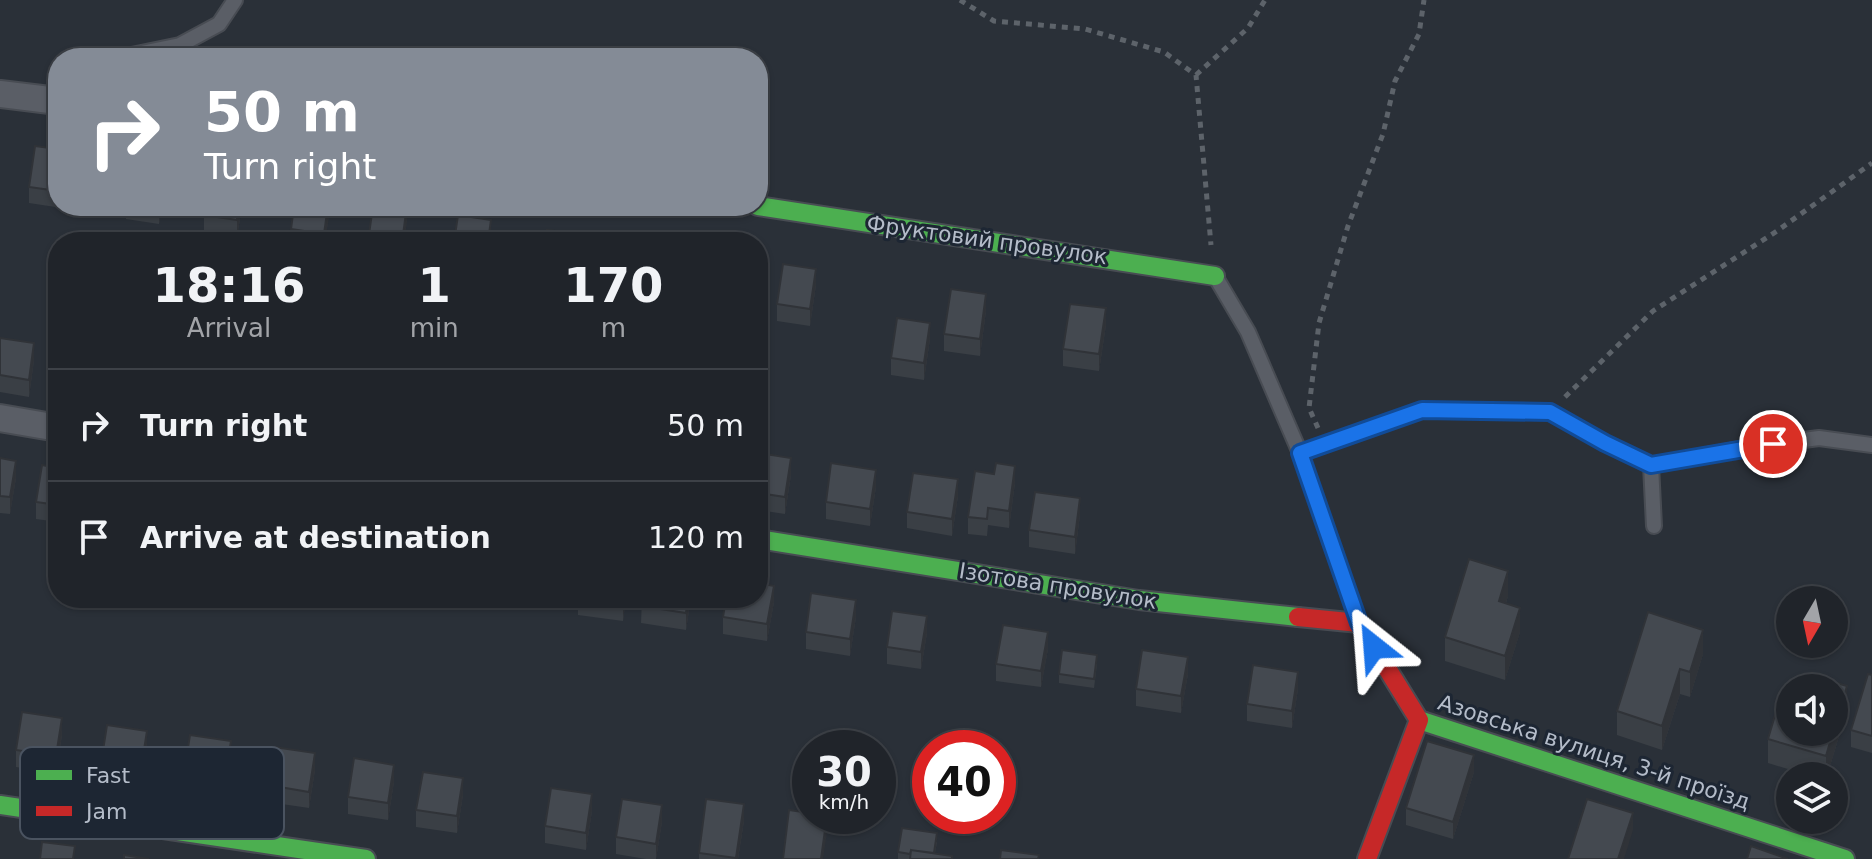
<!DOCTYPE html>
<meta charset="utf-8">
<style>
:root{--surface:#20242a;--page:#282c32;--text:#f1f3f6;--muted:#a2a4a8;--line:#3d4147}
body{margin:0;font-family:"DejaVu Sans",sans-serif;background:var(--page);color:var(--text);height:100vh;display:flex;flex-direction:column;font-size:30px;white-space:nowrap}
*{box-sizing:border-box;margin:0}
p{font-size:26px;color:var(--muted)}
.icon{flex:none;width:44px;height:44px;fill:none;stroke:currentColor;stroke-width:2;stroke-linecap:round;stroke-linejoin:round}
.map{position:relative;flex:1;overflow:hidden}
.drawer{position:absolute;left:48px;top:232px;width:720px;height:376px;display:flex;flex-direction:column;background:var(--surface);border-radius:32px;box-shadow:0 2px 6px #0004,0 0 0 2px var(--line)}
.drawer>*{flex:none}
.banner{position:absolute;left:48px;top:48px;width:720px;height:168px;border-radius:32px;box-shadow:0 2px 6px #0004,0 0 0 2px var(--line);background:#848b96;color:#fff;overflow:hidden}
.needle{width:52px;rotate:189deg}
.tools{position:absolute;left:1776px;top:586px;display:grid;gap:16px}
.tools a{display:grid;place-items:center;width:72px;height:72px;border-radius:50%;background:var(--surface);box-shadow:0 2px 6px #0004,0 0 0 2px var(--line);font-size:40px}
.speed{position:absolute;left:792px;top:730px;display:flex;gap:16px;font-size:40px;font-weight:700;text-align:center}
.speed>*{display:grid;place-content:center;width:104px;height:104px;border-radius:50%;background:var(--surface);box-shadow:0 2px 6px #0004,0 0 0 2px var(--line);line-height:1}
.speed small{font-size:20px;font-weight:400}
.speed .limit{border:12px solid #d22;background:#fff;color:#111}
.pin{position:absolute;display:grid;place-items:center;width:68px;height:68px;color:#fff;margin:-34px;border:4px solid #fff;border-radius:50%;box-shadow:0 2px 8px #0007}
.me{position:absolute;width:88px;margin:-44px;rotate:332deg;stroke-linejoin:round;filter:drop-shadow(0 0 6px #0008)}
.turn{display:flex;align-items:center;gap:28px;height:168px;padding:0 24px;font-size:36px}
.turn .icon{width:104px;height:104px;stroke-width:2.5}
.turn b{display:block;font-size:56px;line-height:68px}
.eta{display:flex;justify-content:space-evenly;align-items:center;height:136px;text-align:center}
.eta b{font-size:48px;font-weight:700;line-height:56px}
ul{padding:0;list-style:none}
li{display:flex;align-items:center;gap:24px;height:112px;padding:0 24px;border-top:2px solid var(--line)}
li div{flex:1}
li b{display:block;font-size:30px}
li em{font-style:normal}
.map>svg:first-child{display:block}
</style>
<div class="map">
<svg width="1872" height="859" viewBox="0 0 1872 859">
<rect width="100%" height="100%" fill="#2a3038"/>
<g fill="none" stroke-linecap="round" stroke-linejoin="round">
<defs>
<path id="lane" d="M117,58L180,45L219,24L235,0
M1215,276L1248,332L1300,453L1357,618
M1300,453L1422,410L1550,412L1605,443L1651,465L1751,447L1819,438L1872,445
M1651,465L1654,526"/>
<path id="street" d="M0,94L58,101
M0,418L58,428"/>
<path id="fast" d="M758,206L1215,276
M758,539L1139,600L1298,617
M1419,720L1845,859
M0,805L366,859"/>
<path id="jam" d="M1298,617L1359,623L1419,720L1367,859"/>
</defs>
<use href="#lane" stroke="#484c53" stroke-width="18"/>
<use href="#street" stroke="#484c53" stroke-width="30"/>
<use href="#fast" stroke="#484c53" stroke-width="22"/>
<use href="#jam" stroke="#484c53" stroke-width="22"/>
<path stroke="#5d636a" stroke-width="5" stroke-dasharray="6 6" stroke-linecap="butt" d="M960,0L994,21L1085,29L1164,52L1196,75L1211,245
M1196,75L1248,28L1265,0
M1565,397L1653,311L1777,231L1872,163
M1318,428L1309,408L1319,323L1348,226L1383,134L1395,81L1419,34L1424,0"/>
<use href="#lane" stroke="#5a5e66" stroke-width="14"/>
<use href="#street" stroke="#5a5e66" stroke-width="26"/>
<use href="#fast" stroke="#4caf50" stroke-width="18"/>
<use href="#jam" stroke="#c62828" stroke-width="18"/>
</g>
<path fill="#3a3f45" d="M58,149V206H63L62,208L29,203V187Z
M126,206H162L159,224L126,219Z
M242,206L237,237L204,232V215Z
M330,206L325,242H291V229Z
M816,285L810,326L777,321V304Z
M986,311L980,356L944,351V334Z
M1106,325L1099,371L1063,366V349Z
M0,338L34,360L29,397L0,392Z
M930,339L924,380L891,375V358Z
M758,453L791,475L785,514L758,510Z
M0,458L16,478L10,514L0,513Z
M58,468V522L36,519V502Z
M1015,483L1009,528L988,525L987,536L968,534V517Z
M876,487L870,526L826,519V502Z
M958,496L952,536L907,528V512Z
M1080,515L1075,554L1029,547V530Z
M1508,596L1506,603L1520,632L1505,680L1445,661V637Z
M515,598H562L560,607L515,600Z
M578,598H626L623,621L578,615Z
M642,598H691L686,630L641,623Z
M774,602L767,641L723,634V617Z
M856,617L850,656L806,649V632Z
M927,633L921,669L887,664V647Z
M1048,649L1041,687L996,681V664Z
M1703,654L1690,697L1680,694L1662,750L1617,735V711Z
M1097,664L1094,688L1059,683V674Z
M1188,674L1181,713L1136,706V689Z
M1872,675V753L1851,747V730Z
M1298,689L1292,728L1247,721V704Z
M1847,710L1827,776H1811L1768,763V739Z
M62,735L56,773L16,767V750Z
M147,748L141,786L101,780V763Z
M231,758L225,797L184,790V773Z
M315,770L309,808L268,802V785Z
M1474,772L1453,839L1406,825V808Z
M394,782L388,820L348,814V797Z
M463,795L457,833L416,827V810Z
M592,811L586,850L545,843V826Z
M744,821L738,859H699V853Z
M662,822L656,859H646L616,854V837Z
M937,842L935,853L952,859H898V852Z"/>
<path fill="#303338" d="M159,206H162L159,224Z
M239,206H242L237,237V220Z
M328,206H330V211L325,242H324Z
M407,206V222L404,242H402Z
M491,220V237L490,242H488Z
M816,269V285L810,326V309Z
M986,294V311L980,356V339Z
M1106,308V325L1099,371V354Z
M930,323V339L924,380V363Z
M34,343V360L29,397V380Z
M791,458V475L785,514V497Z
M16,461V478L10,514V497Z
M1015,466V483L1009,528V511Z
M876,470V487L870,526V509Z
M958,479V496L952,536V519Z
M1080,498V515L1075,554V537Z
M1508,571V596L1499,625V601Z
M774,586V602L767,641V624Z
M624,598H626L623,621V604Z
M688,598H691L686,630V613Z
M856,600V617L850,656V639Z
M1520,608V632L1505,680V656Z
M927,616V633L921,669V652Z
M1703,630V654L1690,697V672Z
M1048,632V649L1041,687V671Z
M1188,657V674L1181,713V696Z
M1680,669V694L1662,750V726Z
M1298,672V689L1292,728V711Z
M1847,686V710L1827,776H1826V756Z
M62,718V735L56,773V756Z
M147,731V748L141,786V769Z
M231,741V758L225,797V780Z
M315,753V770L309,808V792Z
M1474,755V772L1453,839V822Z
M394,765V782L388,820V803Z
M463,778V795L457,833V816Z
M592,794V811L586,850V833Z
M744,804V821L738,859H736Z
M662,805V822L656,859V844Z
M1633,813V830L1624,859H1618Z
M827,816V832L823,859H821Z"/>
<path fill="#444950" stroke="#303338" stroke-width="2" d="M35,146L58,149V191L29,187Z
M205,206H239L237,220L204,215Z
M294,206H328L324,234L291,229Z
M373,206H407L402,242L368,241Z
M458,215L491,220L488,242H454Z
M547,230L580,234L579,242H545Z
M622,238L648,242H621Z
M783,264L816,269L810,309L777,304Z
M951,289L986,294L980,339L944,334Z
M1070,304L1106,308L1099,354L1063,349Z
M897,318L930,323L924,363L891,358Z
M0,338L34,343L29,380L0,375Z
M758,453L791,458L785,497L758,493Z
M0,458L16,461L10,497L0,496Z
M831,463L876,470L870,509L826,502Z
M996,463L1015,466L1009,511L988,508L987,519L968,517L975,471L994,474Z
M42,465L58,468V505L36,502Z
M913,473L958,479L952,519L907,512Z
M1035,492L1080,498L1075,537L1029,530Z
M1469,559L1508,571L1499,601L1520,608L1505,656L1445,637Z
M758,583L774,586L767,624L723,617L726,598H758Z
M811,593L856,600L850,639L806,632Z
M581,598H624L623,604Z
M642,598H688L686,613L641,606Z
M892,611L927,616L921,652L887,647Z
M1648,612L1703,630L1690,672L1680,669L1662,726L1617,711Z
M1003,625L1048,632L1041,671L996,664Z
M1062,650L1097,655L1094,679L1059,674Z
M1142,650L1188,657L1181,696L1136,689Z
M1253,665L1298,672L1292,711L1247,704Z
M1868,674L1872,675V736L1851,730Z
M1816,677L1847,686L1834,729V688H1813Z
M1783,688L1790,690V732H1833L1826,756L1768,739Z
M22,712L62,718L56,756L16,750Z
M107,725L147,731L141,769L101,763Z
M190,735L231,741L225,780L184,773Z
M1427,741L1474,755L1453,822L1406,808Z
M274,747L315,753L309,792L268,785Z
M354,758L394,765L388,803L348,797Z
M423,772L463,778L457,816L416,810Z
M551,788L592,794L586,833L545,826Z
M622,799L662,805L656,844L616,837Z
M706,799L744,804L736,858L699,853Z
M1587,799L1633,813L1618,859H1568Z
M789,810L810,813V816H827L821,859H783Z
M902,828L937,833L934,853L911,850L910,854L898,852Z
M42,842L75,846L73,859H40Z
M1751,846L1788,859H1747Z
M911,850L952,856V859H910Z
M1001,850L1039,855L1038,859H1000Z
M124,855L149,859H124Z"/>
<g fill="none" stroke-linecap="round" stroke-linejoin="round">
<defs>
<path id="route" d="M1374,647L1359,623L1300,453L1422,410L1550,412L1605,443L1651,465L1773,444"/>
</defs>
<use href="#route" stroke="#114b97" stroke-width="20"/>
<use href="#route" stroke="#1a73e8" stroke-width="14"/>
</g>
<g text-anchor="middle" dominant-baseline="central" stroke-width="6" stroke-linejoin="round" paint-order="stroke">
<g font-size="22" fill="#b4bcc9" stroke="#1d2633">
<text transform="translate(987 240) rotate(8)">Фруктовий провулок</text>
<text transform="translate(1058 586) rotate(9)">Ізотова провулок</text>
<text transform="translate(1594 752) rotate(18)">Азовська вулиця, 3-й проїзд</text>
</g>
</g>
<rect x="20" y="747" width="264" height="92" rx="12" fill="#1d2633" stroke="#4a5360" stroke-width="2"/>
<rect x="36" y="770" width="36" height="10" fill="#4caf50"/>
<rect x="36" y="806" width="36" height="10" fill="#c62828"/>
<g font-size="22" fill="#b4bcc9">
<text x="86" y="783">Fast</text>
<text x="86" y="819">Jam</text>
</g>
</svg>
<div class="tools">
<a><svg class="needle" viewBox="-14 -14 28 28"><path d="M0-13l5 13h-10z" fill="#e53935"/><path d="M0 13l5-13h-10z" fill="#a2a4a8"/></svg></a>
<a><svg class="icon" aria-label="sound" viewBox="0 0 24 24"><path d="M4 9h4l5-4v14l-5-4H4zM17 9q2 3 0 6"/></svg></a>
<a><svg class="icon" aria-label="layers" viewBox="0 0 24 24"><path d="M12 4l9 5-9 5-9-5zM3 14l9 5 9-5"/></svg></a>
</div>
<div class="speed"><div>30<small>km/h</small></div><div class="limit">40</div></div>
<div class="pin" style="left:1773px;top:444px;background:#d93025"><svg class="icon" aria-label="arrive" viewBox="0 0 24 24"><path d="M6 21V4h12l-3 4 3 4H6"/></svg></div>
<svg class="me" style="left:1374px;top:647px" viewBox="-20 -20 40 40"><path d="M0-17L14 15 0 8-14 15z" fill="#1a73e8" stroke="#fff" stroke-width="4"/></svg>
<div class="banner">
<div class="turn"><svg class="icon" aria-label="right" viewBox="0 0 24 24"><path d="M7 20v-9h11M14 6l5 5-5 5"/></svg><div><b>50 m</b>Turn right</div></div>
</div>
<section class="drawer">
<div class="eta">
<div><b>18:16</b><p>Arrival</p></div>
<div><b>1</b><p>min</p></div>
<div><b>170</b><p>m</p></div>
</div>
<ul>
<li><svg class="icon" aria-label="right" viewBox="0 0 24 24"><path d="M7 20v-9h11M14 6l5 5-5 5"/></svg><div><b>Turn right</b></div><em>50 m</em></li>
<li><svg class="icon" aria-label="arrive" viewBox="0 0 24 24"><path d="M6 21V4h12l-3 4 3 4H6"/></svg><div><b>Arrive at destination</b></div><em>120 m</em></li>
</ul>
</section>
</div>
